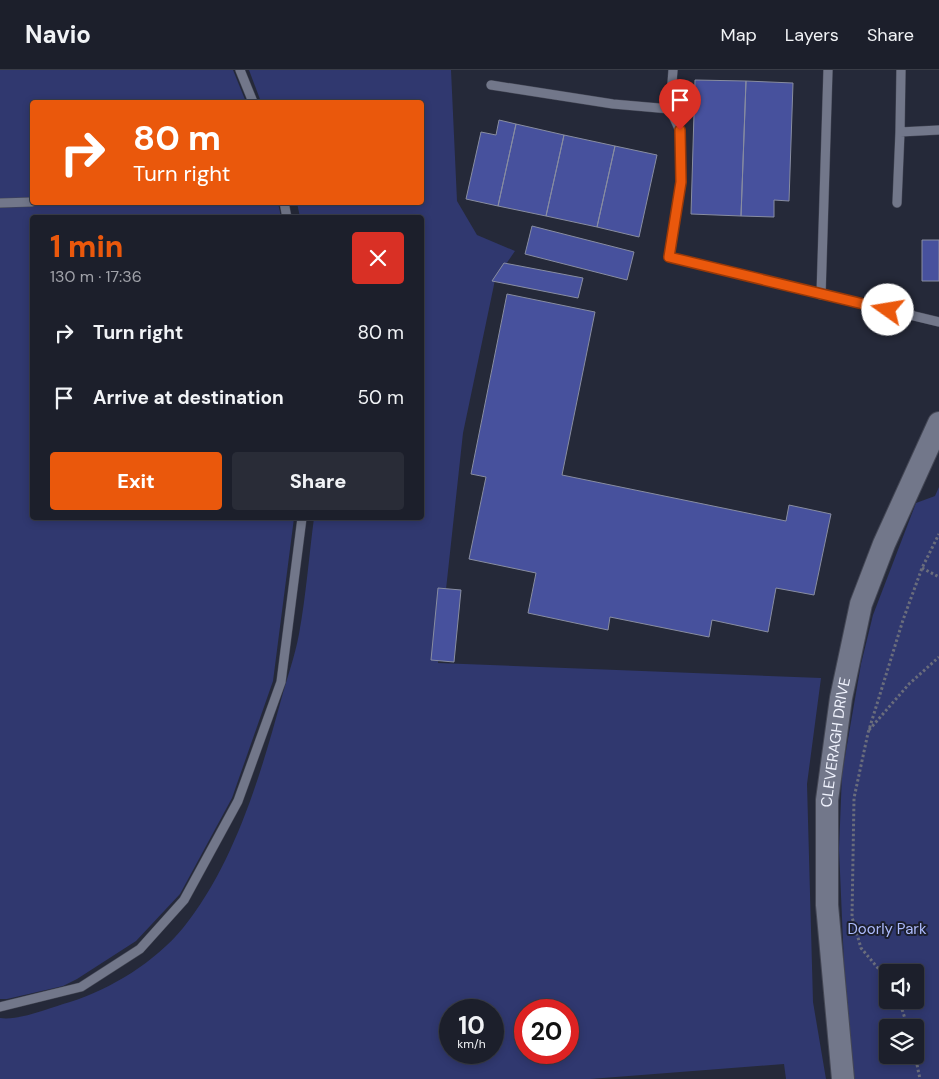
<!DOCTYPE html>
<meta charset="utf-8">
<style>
:root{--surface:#1c1f2b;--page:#292c37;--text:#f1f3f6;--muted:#a0a2a9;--line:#3a3d47;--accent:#ea580c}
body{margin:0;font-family:"DM Sans",sans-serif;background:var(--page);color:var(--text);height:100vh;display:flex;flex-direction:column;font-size:19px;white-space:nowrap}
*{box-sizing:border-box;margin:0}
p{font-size:16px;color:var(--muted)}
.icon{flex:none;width:28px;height:28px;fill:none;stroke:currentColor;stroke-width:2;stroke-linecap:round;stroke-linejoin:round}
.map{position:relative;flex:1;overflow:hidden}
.side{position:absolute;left:30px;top:145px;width:394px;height:305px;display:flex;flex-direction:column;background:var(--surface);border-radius:5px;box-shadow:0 2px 8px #0003,0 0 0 1px var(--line)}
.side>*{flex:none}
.banner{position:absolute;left:30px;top:30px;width:394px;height:105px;border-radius:5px;box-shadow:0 2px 8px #0003,0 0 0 1px var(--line);background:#ea580c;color:#fff;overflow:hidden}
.controls{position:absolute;left:879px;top:894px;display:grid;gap:10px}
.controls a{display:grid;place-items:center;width:45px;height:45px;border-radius:5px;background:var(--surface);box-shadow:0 2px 8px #0003,0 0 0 1px var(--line);font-size:25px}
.speed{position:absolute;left:439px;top:929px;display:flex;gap:10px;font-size:25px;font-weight:700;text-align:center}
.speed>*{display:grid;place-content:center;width:65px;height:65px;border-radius:50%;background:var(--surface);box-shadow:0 2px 8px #0003,0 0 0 1px var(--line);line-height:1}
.speed small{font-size:12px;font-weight:400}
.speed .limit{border:8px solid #d22;background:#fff;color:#111}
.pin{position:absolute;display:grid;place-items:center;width:42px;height:42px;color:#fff;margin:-51px -21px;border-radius:50% 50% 50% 0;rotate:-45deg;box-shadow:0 0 5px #0007}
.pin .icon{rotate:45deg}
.me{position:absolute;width:55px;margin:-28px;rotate:283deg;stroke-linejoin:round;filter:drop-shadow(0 0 4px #0008)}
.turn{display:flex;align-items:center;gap:18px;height:105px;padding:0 20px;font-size:22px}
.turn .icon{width:65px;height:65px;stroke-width:2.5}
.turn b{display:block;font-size:35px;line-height:42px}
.round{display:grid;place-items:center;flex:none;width:52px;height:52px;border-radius:5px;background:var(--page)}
.overview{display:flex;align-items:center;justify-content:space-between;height:85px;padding:0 20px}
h1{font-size:30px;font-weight:800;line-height:38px;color:var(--accent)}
.primary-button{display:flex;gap:10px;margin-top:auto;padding:10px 20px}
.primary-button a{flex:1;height:58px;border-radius:5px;background:var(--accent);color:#fff;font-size:20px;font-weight:800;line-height:58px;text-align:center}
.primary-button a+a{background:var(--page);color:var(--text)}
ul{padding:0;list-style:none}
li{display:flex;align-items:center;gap:15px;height:65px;padding:0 20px}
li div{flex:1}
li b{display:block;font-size:19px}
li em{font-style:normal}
header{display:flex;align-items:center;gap:30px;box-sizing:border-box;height:70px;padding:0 25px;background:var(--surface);border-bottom:1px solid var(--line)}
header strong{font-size:24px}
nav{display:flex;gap:28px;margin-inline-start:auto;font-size:18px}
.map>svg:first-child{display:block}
</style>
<header>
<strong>Navio</strong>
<nav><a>Map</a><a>Layers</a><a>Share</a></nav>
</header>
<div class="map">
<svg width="939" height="1009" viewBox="0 0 939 1009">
<rect width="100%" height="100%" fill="#252939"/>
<path fill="#30386f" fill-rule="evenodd" d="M0,0H233L246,32H32V132L278,133L281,147L32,148V448H294L273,611L232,728L180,824L136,871L77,909L63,916L7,929H0Z
M249,0H451L457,131L477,165L515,181L495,210L463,363L438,593L821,608L807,714L813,932L826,1009H786L784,994L590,1009H0V948C20,951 51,937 70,932C111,919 155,892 183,858C234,795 260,707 281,630C287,608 295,586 299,564C306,526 309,486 314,448H421V148L300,147L297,133L421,132V32H261ZM450,940H492V982H450ZM525,940H568V982H525Z
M939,417V1009H854L844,894L839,779L842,704L861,594L873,545L916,433L935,426ZM888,902H915V930H888ZM888,958H915V985H888Z"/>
<path fill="#47519d" stroke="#888da1" d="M695,10L746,11L741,146L691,144Z
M746,11L793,13L789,131L774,130V147L741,146Z
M499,50L516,54L498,136L466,129L481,62L496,65Z
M516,54L564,65L546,146L498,136Z
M564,65L615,76L597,157L546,146Z
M615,76L657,85L639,167L597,157Z
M532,156L634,182L627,210L525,184Z
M922,170H939V211H922Z
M504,193L583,208L578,228L492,211Z
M507,224L595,242L562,405L786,451L789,435L831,444L814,525L776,518L768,562L712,550L709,567L610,547L608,560L528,543L536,503L469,489L486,407L471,404Z
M438,518L461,520L454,592L431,590Z"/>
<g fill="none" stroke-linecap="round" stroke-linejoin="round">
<defs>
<path id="service" d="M240,0L253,32
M673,0L670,39L680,61L681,111L669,187L939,252
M901,0L900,62L939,60
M491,15L613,34L670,39
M284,132L287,148
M0,133L32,132
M897,133L900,62
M821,225L828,0
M0,937L81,917L140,879L184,830L238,731L281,612L302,448"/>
<g id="tertiary">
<path id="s1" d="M843,1009L827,835V730L841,628L861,534L884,474L939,353"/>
</g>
</defs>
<use href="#service" stroke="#444755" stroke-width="10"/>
<use href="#tertiary" stroke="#444755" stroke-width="24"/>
<path stroke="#6a6d7c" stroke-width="3" stroke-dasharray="2.5 2.5" stroke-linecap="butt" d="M922,498L939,507
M869,660L909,614L939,587
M888,910L861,878L852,847L854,728L868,663L903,550L922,498L939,464
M899,930L908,958
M915,985L920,1009"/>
<use href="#service" stroke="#72778a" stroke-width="9"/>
<use href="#tertiary" stroke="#72778a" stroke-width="22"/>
</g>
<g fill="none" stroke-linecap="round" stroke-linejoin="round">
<defs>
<path id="route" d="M680,60L681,112L669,187L888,240"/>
</defs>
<use href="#route" stroke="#983908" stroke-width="12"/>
<use href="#route" stroke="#ea580c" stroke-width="9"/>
</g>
<g text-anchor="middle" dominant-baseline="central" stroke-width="4" stroke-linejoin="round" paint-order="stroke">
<g font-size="15" fill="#f0f3fe" stroke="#1c1f2f">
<text stroke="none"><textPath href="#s1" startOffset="338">CLEVERAGH DRIVE</textPath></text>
</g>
<g font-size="15" fill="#aebcfc" stroke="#1c1f2f">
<text x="887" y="859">Doorly Park</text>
</g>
</g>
</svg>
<div class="controls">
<a><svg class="icon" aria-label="sound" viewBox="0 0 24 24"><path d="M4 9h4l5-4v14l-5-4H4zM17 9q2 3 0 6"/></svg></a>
<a><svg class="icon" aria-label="layers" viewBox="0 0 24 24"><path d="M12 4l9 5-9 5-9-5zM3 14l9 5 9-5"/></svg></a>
</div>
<div class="speed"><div>10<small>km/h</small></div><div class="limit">20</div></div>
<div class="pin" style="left:680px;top:60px;background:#d93025"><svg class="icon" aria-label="arrive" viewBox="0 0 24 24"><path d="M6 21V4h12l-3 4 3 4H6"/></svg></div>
<svg class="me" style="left:888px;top:240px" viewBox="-20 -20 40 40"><circle r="19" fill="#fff"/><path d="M0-13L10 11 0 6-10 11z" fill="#ea580c"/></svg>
<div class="banner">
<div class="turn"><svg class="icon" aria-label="right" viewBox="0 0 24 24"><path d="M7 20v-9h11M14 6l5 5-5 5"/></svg><div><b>80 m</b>Turn right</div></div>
</div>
<section class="side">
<div class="overview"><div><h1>1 min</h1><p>130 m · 17:36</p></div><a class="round" style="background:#d93025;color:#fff"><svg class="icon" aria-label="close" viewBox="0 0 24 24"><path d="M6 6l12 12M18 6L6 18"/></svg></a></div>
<ul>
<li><svg class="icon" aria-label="right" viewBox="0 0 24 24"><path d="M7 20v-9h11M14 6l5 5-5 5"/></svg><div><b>Turn right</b></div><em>80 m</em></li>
<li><svg class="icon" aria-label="arrive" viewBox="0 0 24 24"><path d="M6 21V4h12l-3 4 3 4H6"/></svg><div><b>Arrive at destination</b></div><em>50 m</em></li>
</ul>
<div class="primary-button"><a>Exit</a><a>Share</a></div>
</section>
</div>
